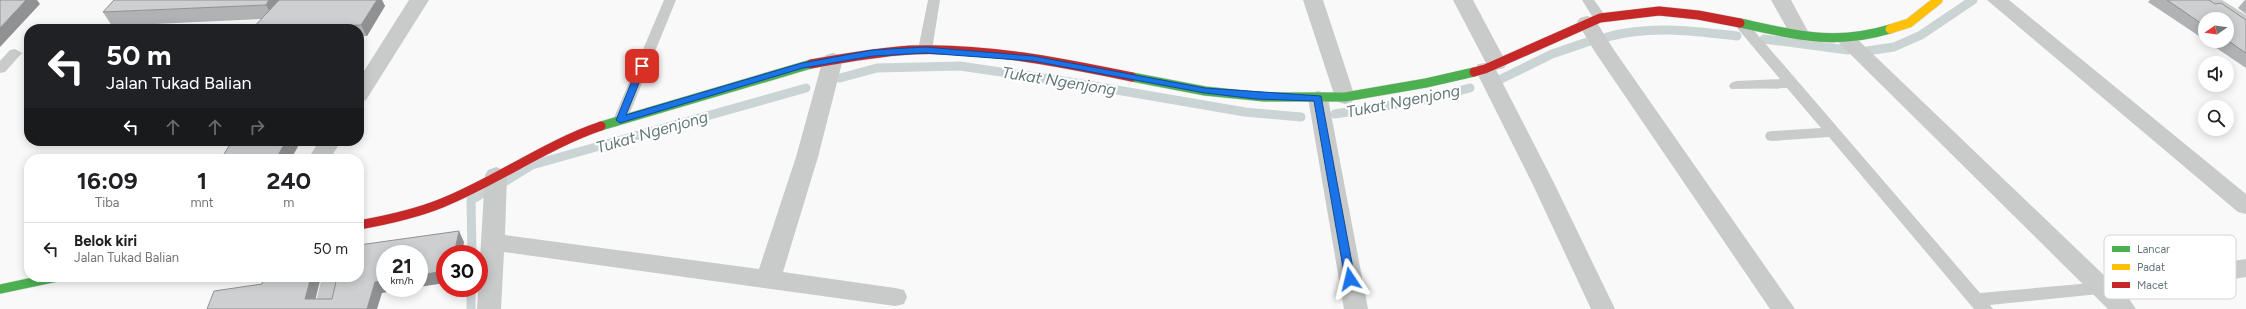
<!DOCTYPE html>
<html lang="id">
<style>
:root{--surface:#fff;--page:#f2f2f2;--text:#202124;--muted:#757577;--line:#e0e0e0}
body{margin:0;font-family:Figtree,sans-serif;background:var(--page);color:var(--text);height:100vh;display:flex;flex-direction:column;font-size:15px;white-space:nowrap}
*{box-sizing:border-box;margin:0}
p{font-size:13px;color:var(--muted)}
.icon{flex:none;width:22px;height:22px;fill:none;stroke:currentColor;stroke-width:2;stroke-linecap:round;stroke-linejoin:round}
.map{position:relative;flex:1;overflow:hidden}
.panel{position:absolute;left:24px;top:154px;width:340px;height:128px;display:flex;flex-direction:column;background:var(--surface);border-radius:16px;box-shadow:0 2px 10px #0003}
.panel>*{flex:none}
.guide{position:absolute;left:24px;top:24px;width:340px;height:122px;border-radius:16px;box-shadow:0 2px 10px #0003;background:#202124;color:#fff;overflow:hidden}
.needle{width:26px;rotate:257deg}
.fabs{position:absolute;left:2198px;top:12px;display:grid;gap:8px}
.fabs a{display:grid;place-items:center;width:36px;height:36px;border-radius:50%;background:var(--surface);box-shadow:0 2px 10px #0003;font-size:20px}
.speed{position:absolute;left:376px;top:245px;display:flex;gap:8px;font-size:20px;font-weight:700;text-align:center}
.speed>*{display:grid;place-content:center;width:52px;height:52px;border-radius:50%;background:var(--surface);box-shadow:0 2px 10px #0003;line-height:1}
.speed small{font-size:10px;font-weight:400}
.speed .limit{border:6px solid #d22;background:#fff;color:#111}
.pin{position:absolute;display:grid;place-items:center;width:34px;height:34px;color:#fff;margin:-17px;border-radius:8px;box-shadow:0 2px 6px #0006}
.me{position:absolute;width:44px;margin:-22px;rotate:350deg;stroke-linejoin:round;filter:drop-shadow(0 0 3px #0008)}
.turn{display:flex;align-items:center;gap:14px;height:84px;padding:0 16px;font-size:18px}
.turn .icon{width:52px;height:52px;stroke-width:2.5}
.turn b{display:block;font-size:28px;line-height:34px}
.lanes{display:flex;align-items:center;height:38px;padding:0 16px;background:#0003;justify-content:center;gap:20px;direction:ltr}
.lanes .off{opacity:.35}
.eta{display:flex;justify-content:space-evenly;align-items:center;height:68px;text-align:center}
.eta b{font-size:24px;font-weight:700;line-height:28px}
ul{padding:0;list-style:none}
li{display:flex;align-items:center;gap:12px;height:52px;padding:0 16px;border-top:1px solid var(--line)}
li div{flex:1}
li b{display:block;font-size:15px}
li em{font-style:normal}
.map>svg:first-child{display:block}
</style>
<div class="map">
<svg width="2246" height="309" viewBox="0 0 2246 309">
<rect width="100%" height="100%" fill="#f9f9f9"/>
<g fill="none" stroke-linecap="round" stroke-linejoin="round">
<path stroke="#cad4d5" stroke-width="9" d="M1607,37C1651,25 1693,31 1737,36
M1764,39L1848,50
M1867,51L1894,47L1921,35L1973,0
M840,78L877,68L960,66L1070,82L1245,112L1301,117
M1499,80L1552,54L1590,41
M1335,114L1428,99L1470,88
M501,184L532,165L806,88
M472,254L471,200L490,189
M471,288V309"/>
<defs>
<path id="fast" d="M1740,23C1795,35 1834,46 1890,29
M1132,77L1205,91L1264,97H1345L1426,83L1474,72
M601,126L811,64
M0,289L57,277"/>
<path id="slow" d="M1890,29L1909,23L1938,0"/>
<path id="jam" d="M811,64C844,58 877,52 910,50C984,47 1059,62 1132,77
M1474,72L1485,69L1600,18L1659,11L1698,15L1740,23
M359,225C387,220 415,214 442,203C497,181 545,145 601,126"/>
</defs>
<use href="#fast" stroke="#d4d5d6" stroke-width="10"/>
<use href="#slow" stroke="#d4d5d6" stroke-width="10"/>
<use href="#jam" stroke="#d4d5d6" stroke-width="10"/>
<path fill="#c9caca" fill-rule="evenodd" d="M664,0H676L627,120L625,123H615L613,120Z
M928,0H940L932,50L925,54L918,50Z
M1582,0H1594L1607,18L1605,21H1595Z
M1740,19L1745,20L1980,293L2103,282L2109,283L2111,288L2109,293L1990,305L1993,309H1974L1829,137L1772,141L1767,140L1765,136L1767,132L1772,131L1821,128L1787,88L1731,89L1729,86L1731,83L1736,81L1780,79L1733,23Z
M15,49L22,53L5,72L0,73V61L10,50Z"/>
<path fill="#c9caca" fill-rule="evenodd" d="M409,0H429L366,100L359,102V79Z
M1303,0H1323L1355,97L1352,102L1345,104L1338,102L1335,97Z
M1453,0H1473L1507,64L1504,68L1496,70L1555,185L1615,309H1591L1533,185L1475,69L1478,64L1486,63Z
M1771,0H1791L1810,35L1807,39L1800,41L1793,39Z
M1987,0H2009L2246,194V214L2238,212Z
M2199,0H2222L2246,15V30L2239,28L2202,4Z
M1587,16L1594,18L1614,50L1795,309H1770L1595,52L1577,22L1580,18Z
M1847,34L1854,36L2108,279H2120L2246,259V277L2127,296L2136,309H2108L1840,44L1837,40L1840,36Z
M833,53L840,55L843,59L818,157L783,272L895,288L904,290L907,297L904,304L895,306L504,252L501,309H477L485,175L488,170L496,167L504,170L507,175L505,235L759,269L796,157L823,59L826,55Z
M1318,91L1325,93L1328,98L1368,309H1344L1308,98L1311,93Z
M319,141H341L330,159H308Z
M322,277H346L338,309H314Z"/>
<use href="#fast" stroke="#4caf50" stroke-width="9"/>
<use href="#slow" stroke="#ffc107" stroke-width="9"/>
<use href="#jam" stroke="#c62828" stroke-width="9"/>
</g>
<path fill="#b0b2b3" d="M377,0H382L385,6L367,36H359V29H252L262,19L112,26L103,12Z
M2150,0H2209L2215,4L2246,20V68L2206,41H2227V19H2205V40L2148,2Z
M2245,0H2246V14L2238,8Z"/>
<path fill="#909192" d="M26,0H37L40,4L0,47V28Z
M269,0H286L273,18L266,5Z
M377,0H382L385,6L367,36L361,25Z
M286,141H301L291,159H276Z
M459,231L464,242L462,254H454Z
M445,271V283L419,287V275Z
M311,277H321L313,309L305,299Z
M385,280V288H411L382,293L377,309H367L375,282Z"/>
<path fill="#cdcfd0" stroke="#909192" d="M0,0H26L0,28Z
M114,0H269L266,5L103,12Z
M279,0H377L361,25L312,26L309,29H252Z
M2167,0H2209L2215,4L2221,3L2246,20V53L2227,40V19H2205V26Z
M232,141H286L276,159H221Z
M459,231L454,254H445V271L419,275V254H385V280L375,282L367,309H207L214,291L262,284L264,277H311L305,299H332L337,277H359V245Z"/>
<path fill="#1a73e8" stroke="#114b97" d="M925,47L1033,56L1205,88L1321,96L1355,279L1350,283L1345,279L1314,101L1256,99L1205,93L1033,61L925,53L873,56L803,68L620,123L616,120L638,66L642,64L646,66L626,115L802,63L873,50Z"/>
<g text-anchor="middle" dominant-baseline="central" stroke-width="4" stroke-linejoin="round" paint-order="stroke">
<g font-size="16" font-style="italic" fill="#637879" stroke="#fff">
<text transform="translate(1059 81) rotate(9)">Tukat Ngenjong</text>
<text transform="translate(1403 101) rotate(-11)">Tukat Ngenjong</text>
<text transform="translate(652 132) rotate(-16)">Tukat Ngenjong</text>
</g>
</g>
<rect x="2104" y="235" width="132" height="64" rx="6" fill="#fff" stroke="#d0d5d7" stroke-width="1"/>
<rect x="2112" y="246" width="18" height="6" fill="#4caf50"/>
<rect x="2112" y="264" width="18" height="6" fill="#ffc107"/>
<rect x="2112" y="282" width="18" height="6" fill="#c62828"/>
<g font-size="11" fill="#63747a">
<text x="2137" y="253">Lancar</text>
<text x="2137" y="271">Padat</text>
<text x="2137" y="289">Macet</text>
</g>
</svg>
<div class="fabs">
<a><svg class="needle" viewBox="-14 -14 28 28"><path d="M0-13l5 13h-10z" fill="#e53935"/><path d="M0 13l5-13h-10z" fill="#757577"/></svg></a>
<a><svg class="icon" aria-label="sound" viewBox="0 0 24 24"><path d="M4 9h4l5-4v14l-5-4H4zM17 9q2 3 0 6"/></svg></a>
<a><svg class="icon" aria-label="search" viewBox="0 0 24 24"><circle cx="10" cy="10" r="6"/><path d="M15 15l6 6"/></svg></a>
</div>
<div class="speed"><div>21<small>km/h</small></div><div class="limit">30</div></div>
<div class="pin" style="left:642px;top:66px;background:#d93025"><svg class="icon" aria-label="arrive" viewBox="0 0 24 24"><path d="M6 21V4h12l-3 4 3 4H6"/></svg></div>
<svg class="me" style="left:1350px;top:279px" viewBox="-20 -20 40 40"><path d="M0-17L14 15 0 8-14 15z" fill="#1a73e8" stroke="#fff" stroke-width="4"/></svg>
<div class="guide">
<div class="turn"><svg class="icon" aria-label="left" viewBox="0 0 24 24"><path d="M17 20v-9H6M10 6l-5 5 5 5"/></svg><div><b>50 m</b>Jalan Tukad Balian</div></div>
<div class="lanes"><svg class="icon" aria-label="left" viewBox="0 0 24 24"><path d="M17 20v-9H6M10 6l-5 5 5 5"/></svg><svg class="icon off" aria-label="ahead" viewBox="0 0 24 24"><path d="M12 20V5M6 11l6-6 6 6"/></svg><svg class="icon off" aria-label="ahead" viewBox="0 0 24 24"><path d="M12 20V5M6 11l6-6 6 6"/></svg><svg class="icon off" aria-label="right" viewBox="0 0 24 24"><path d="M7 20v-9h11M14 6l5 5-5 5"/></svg></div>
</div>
<section class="panel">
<div class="eta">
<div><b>16:09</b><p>Tiba</p></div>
<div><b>1</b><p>mnt</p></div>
<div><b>240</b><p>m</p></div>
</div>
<ul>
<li><svg class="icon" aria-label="left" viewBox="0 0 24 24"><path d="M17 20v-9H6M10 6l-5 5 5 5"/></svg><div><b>Belok kiri</b><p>Jalan Tukad Balian</p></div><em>50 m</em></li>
</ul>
</section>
</div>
